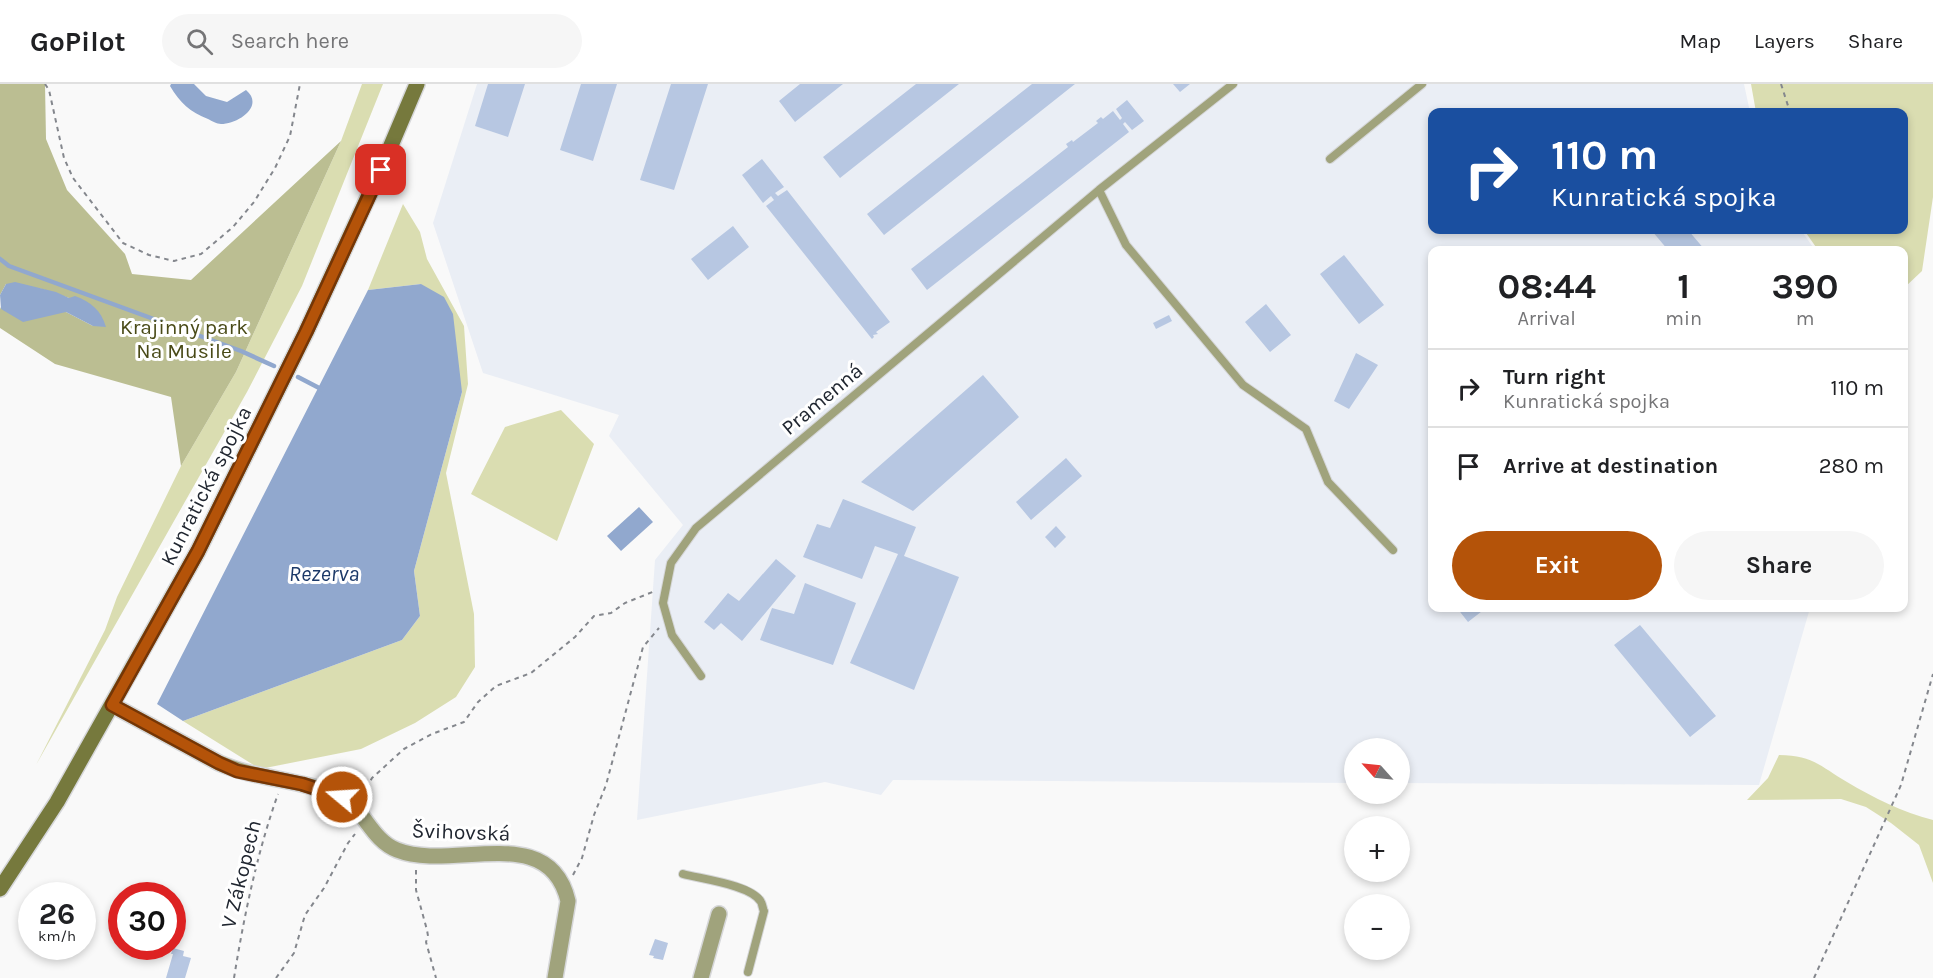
<!DOCTYPE html>
<meta charset="utf-8">
<style>
:root{--surface:#fff;--page:#f6f6f6;--text:#202124;--muted:#757577;--line:#e0e0e0;--accent:#b45309}
body{margin:0;font-family:Karla,sans-serif;background:var(--page);color:var(--text);height:100vh;display:flex;flex-direction:column;font-size:22px;white-space:nowrap}
*{box-sizing:border-box;margin:0}
p{font-size:20px;color:var(--muted)}
.icon{flex:none;width:33px;height:33px;fill:none;stroke:currentColor;stroke-width:2;stroke-linecap:round;stroke-linejoin:round}
.map{position:relative;flex:1;overflow:hidden}
.side{position:absolute;left:1428px;top:162px;width:480px;height:366px;display:flex;flex-direction:column;background:var(--surface);border-radius:12px;box-shadow:0 3px 9px #0003}
.side>*{flex:none}
.banner{position:absolute;left:1428px;top:24px;width:480px;height:126px;border-radius:12px;box-shadow:0 3px 9px #0003;background:#1a4fa0;color:#fff;overflow:hidden}
.needle{width:39px;rotate:297deg}
.fabs{position:absolute;left:1344px;top:654px;display:grid;gap:12px}
.fabs a{display:grid;place-items:center;width:66px;height:66px;border-radius:50%;background:var(--surface);box-shadow:0 3px 9px #0003;font-size:30px}
.speed{position:absolute;left:18px;top:798px;display:flex;gap:12px;font-size:30px;font-weight:700;text-align:center}
.speed>*{display:grid;place-content:center;width:78px;height:78px;border-radius:50%;background:var(--surface);box-shadow:0 3px 9px #0003;line-height:1}
.speed small{font-size:15px;font-weight:400}
.speed .limit{border:9px solid #d22;background:#fff;color:#111}
.pin{position:absolute;display:grid;place-items:center;width:51px;height:51px;color:#fff;margin:-26px;border-radius:12px;box-shadow:0 3px 9px #0006}
.me{position:absolute;width:66px;margin:-33px;rotate:288deg;stroke-linejoin:round;filter:drop-shadow(0 0 4px #0008)}
.turn{display:flex;align-items:center;gap:21px;height:126px;padding:0 24px;font-size:27px}
.turn .icon{width:78px;height:78px;stroke-width:2.5}
.turn b{display:block;font-size:42px;line-height:51px}
.eta{display:flex;justify-content:space-evenly;align-items:center;height:102px;text-align:center}
.eta b{font-size:36px;font-weight:700;line-height:42px}
.action{display:flex;gap:12px;margin-top:auto;padding:12px 24px}
.action a{flex:1;height:69px;border-radius:36px;background:var(--accent);color:#fff;font-size:24px;font-weight:700;line-height:69px;text-align:center}
.action a+a{background:var(--page);color:var(--text)}
ul{padding:0;list-style:none}
li{display:flex;align-items:center;gap:18px;height:78px;padding:0 24px;border-top:2px solid var(--line)}
li div{flex:1}
li b{display:block;font-size:22px}
li em{font-style:normal}
header{display:flex;align-items:center;gap:36px;box-sizing:border-box;height:84px;padding:0 30px;background:var(--surface);border-bottom:2px solid var(--line)}
header strong{font-size:28px}
nav{display:flex;gap:33px;margin-inline-start:auto;font-size:21px}
.search{width:420px;height:54px;background:var(--page);display:flex;align-items:center;gap:15px;box-sizing:border-box;padding:0 21px;border-radius:33px;color:var(--muted);font-size:22px}
.map>svg:first-child{display:block}
</style>
<header>
<strong>GoPilot</strong>
<div class="search"><svg class="icon" aria-label="search" viewBox="0 0 24 24"><circle cx="10" cy="10" r="6"/><path d="M15 15l6 6"/></svg>Search here</div>
<nav><a>Map</a><a>Layers</a><a>Share</a></nav>
</header>
<div class="map">
<svg width="1933" height="894" viewBox="0 0 1933 894">
<rect width="100%" height="100%" fill="#f9f9f9"/>
<path fill="#eaeef5" d="M477,0H1744L1750,28H1432V146H1801L1815,166H1432V524H1810L1759,701L1400,699V664H1354V699L893,696L881,711L825,698L637,736L655,476L683,441L609,352L619,331L483,289L433,139Z"/>
<path fill="#daddb1" d="M362,0H383L302,202L247,308L36,681L105,546L117,513L181,382L236,288L341,57Z
M1751,0H1933V113L1922,187L1904,204V166H1818L1804,146H1904V28H1756Z
M403,120L420,148L427,175L464,242L468,300L446,389L474,530L475,583L456,613L415,639L361,665L260,685L183,637L402,556L420,532L414,487L462,308L421,200L368,206Z
M561,326L594,360L557,457L471,410L505,343Z
M1779,671C1813,671 1821,683 1847,698C1874,714 1902,728 1933,736V799L1919,761L1891,739L1866,723L1841,715L1747,716L1768,694Z"/>
<path fill="#bbbe92" d="M0,0H45L46,55L67,106L125,170L132,190L191,196L341,57L236,288L181,382L171,313L55,280L0,244V223L1,225L66,228L93,242L69,214L42,205L6,200L0,211Z"/>
<path fill="#91a8ce" d="M171,0H194L206,12L227,18L246,6C265,22 238,40 221,40C217,40 212,37 208,35C190,28 180,19 170,2Z
M15,198L56,208L69,214L75,212C91,218 101,226 106,243L93,242L66,228L23,238L1,225L0,211L6,200Z
M421,200L444,213L453,230L462,308L414,487L420,532L402,556L183,637L157,620L368,206Z
M639,423L653,438L621,467L607,452Z"/>
<g fill="none" stroke-linecap="round" stroke-linejoin="round">
<path stroke="#91a8ce" stroke-width="4.5" d="M0,175L9,182L241,267L274,282
M298,293L323,306"/>
</g>
<path fill="#b7c7e2" d="M488,0H525L508,53L475,42Z
M581,0H617L593,77L560,66Z
M671,0H708L674,106L640,96Z
M800,0H843L795,38L779,17Z
M916,0H959L840,94L823,73Z
M1032,0H1075L884,151L867,130Z
M1173,0H1190L1180,8Z
M1127,16L1144,37L1132,46L1125,38L1123,40L1129,48L927,206L911,185L1068,63L1066,60L1072,56L1073,58L1098,39L1096,37L1101,33L1103,35L1113,27L1120,36L1122,34L1116,25Z
M762,75L784,103L775,109L778,112L787,106L890,238L876,248L878,250L873,251L874,253L872,255L766,122L774,116L771,112L763,119L742,91Z
M733,142L749,163L708,196L691,175Z
M1654,146H1688L1705,166H1668L1652,147Z
M1344,171L1384,221L1359,240L1320,190Z
M1266,220L1291,251L1270,268L1245,238Z
M1169,231L1172,237L1156,245L1153,239Z
M1356,269L1378,281L1349,325L1334,317Z
M983,291L1019,333L913,427L861,398Z
M1066,374L1082,392L1031,436L1016,418Z
M843,415L916,443L904,472L959,493L914,606L850,579L898,470L875,462L862,495L803,473L817,440L830,444Z
M1056,442L1066,453L1055,464L1045,453Z
M776,475L796,492L742,557L721,539L714,546L704,538L728,509L739,517Z
M805,499L856,519L833,581L760,556L772,524L794,530Z
M1457,524H1486L1468,538Z
M1640,541L1716,632L1690,653L1614,561Z
M655,855L668,859L663,876L653,874L654,872L649,871Z
M173,864L184,867L183,872L191,874L185,894H166L173,870H171Z"/>
<g fill="none" stroke-linecap="round" stroke-linejoin="round">
<defs>
<path id="service" d="M1330,75L1422,0
M1099,106L1126,161L1243,301L1306,345L1328,398L1393,466
M701,592L672,551L663,519L671,479L696,444L1099,106L1233,0
M683,790C701,795 752,801 761,818C762,819 763,826 764,827L748,888"/>
<path id="minor" d="M112,621L219,679C258,696 303,695 341,713C364,724 371,756 397,766C452,788 549,736 568,817L555,894
M701,894L719,830"/>
<path id="secondary" d="M0,805L57,718L198,467L306,248L381,85L417,0"/>
</defs>
<use href="#service" stroke="#d6d7d9" stroke-width="10"/>
<use href="#minor" stroke="#d6d7d9" stroke-width="18"/>
<use href="#secondary" stroke="#d6d7d9" stroke-width="18"/>
<path stroke="#84878d" stroke-width="2" stroke-dasharray="4.5 4.5" stroke-linecap="butt" d="M45,0L49,6L64,74L73,94L123,159L149,171L174,177L201,170L233,143L254,118L275,84L290,52L300,0
M1781,0L1790,28
M362,712L372,694L404,665L432,650L464,638L478,618L496,602L531,589L575,553L594,532L611,529L625,519L655,507
M416,786V806L427,846L428,852L426,858L436,894
M573,791L582,774L594,731L606,701L643,563L659,544
M234,894C244,832 257,769 278,710
M276,894L294,869L305,831L324,804L348,759L355,750
M1814,894L1901,701L1933,590"/>
<use href="#service" stroke="#a0a37c" stroke-width="8"/>
<use href="#minor" stroke="#a0a37c" stroke-width="15"/>
<use href="#secondary" stroke="#76793d" stroke-width="15"/>
</g>
<g fill="none" stroke-linecap="round" stroke-linejoin="round">
<defs>
<path id="route" d="M342,713L302,700L237,687L219,679L112,621L198,467L306,248L381,86"/>
</defs>
<use href="#route" stroke="#753606" stroke-width="15"/>
<use href="#route" stroke="#b45309" stroke-width="10"/>
</g>
<g text-anchor="middle" dominant-baseline="central" stroke-width="6" stroke-linejoin="round" paint-order="stroke">
<g font-size="21" fill="#494a17" stroke="#fff">
<text x="184" y="243">Krajinný park<tspan x="184" dy="24">Na Musile</tspan></text>
</g>
<g font-size="21" fill="#202630" stroke="#fff">
<text transform="translate(822 315) rotate(-40)">Pramenná</text>
<text transform="translate(206 402) rotate(-63)">Kunratická spojka</text>
<text transform="translate(461 748) rotate(2)">Švihovská</text>
<text transform="translate(241 790) rotate(-76)">V Zákopech</text>
</g>
<g font-size="22" font-style="italic" fill="#1c3968" stroke="#fff">
<text x="324" y="490">Rezerva</text>
</g>
</g>
</svg>
<div class="fabs">
<a><svg class="needle" viewBox="-14 -14 28 28"><path d="M0-13l5 13h-10z" fill="#e53935"/><path d="M0 13l5-13h-10z" fill="#757577"/></svg></a>
<a>+</a>
<a>−</a>
</div>
<div class="speed"><div>26<small>km/h</small></div><div class="limit">30</div></div>
<div class="pin" style="left:381px;top:86px;background:#d93025"><svg class="icon" aria-label="arrive" viewBox="0 0 24 24"><path d="M6 21V4h12l-3 4 3 4H6"/></svg></div>
<svg class="me" style="left:342px;top:713px" viewBox="-20 -20 40 40"><circle r="17" fill="#b45309" stroke="#fff" stroke-width="3"/><path d="M0-11L8 9 0 5-8 9z" fill="#fff"/></svg>
<div class="banner">
<div class="turn"><svg class="icon" aria-label="right" viewBox="0 0 24 24"><path d="M7 20v-9h11M14 6l5 5-5 5"/></svg><div><b>110 m</b>Kunratická spojka</div></div>
</div>
<section class="side">
<div class="eta">
<div><b>08:44</b><p>Arrival</p></div>
<div><b>1</b><p>min</p></div>
<div><b>390</b><p>m</p></div>
</div>
<ul>
<li><svg class="icon" aria-label="right" viewBox="0 0 24 24"><path d="M7 20v-9h11M14 6l5 5-5 5"/></svg><div><b>Turn right</b><p>Kunratická spojka</p></div><em>110 m</em></li>
<li><svg class="icon" aria-label="arrive" viewBox="0 0 24 24"><path d="M6 21V4h12l-3 4 3 4H6"/></svg><div><b>Arrive at destination</b></div><em>280 m</em></li>
</ul>
<div class="action"><a>Exit</a><a>Share</a></div>
</section>
</div>
